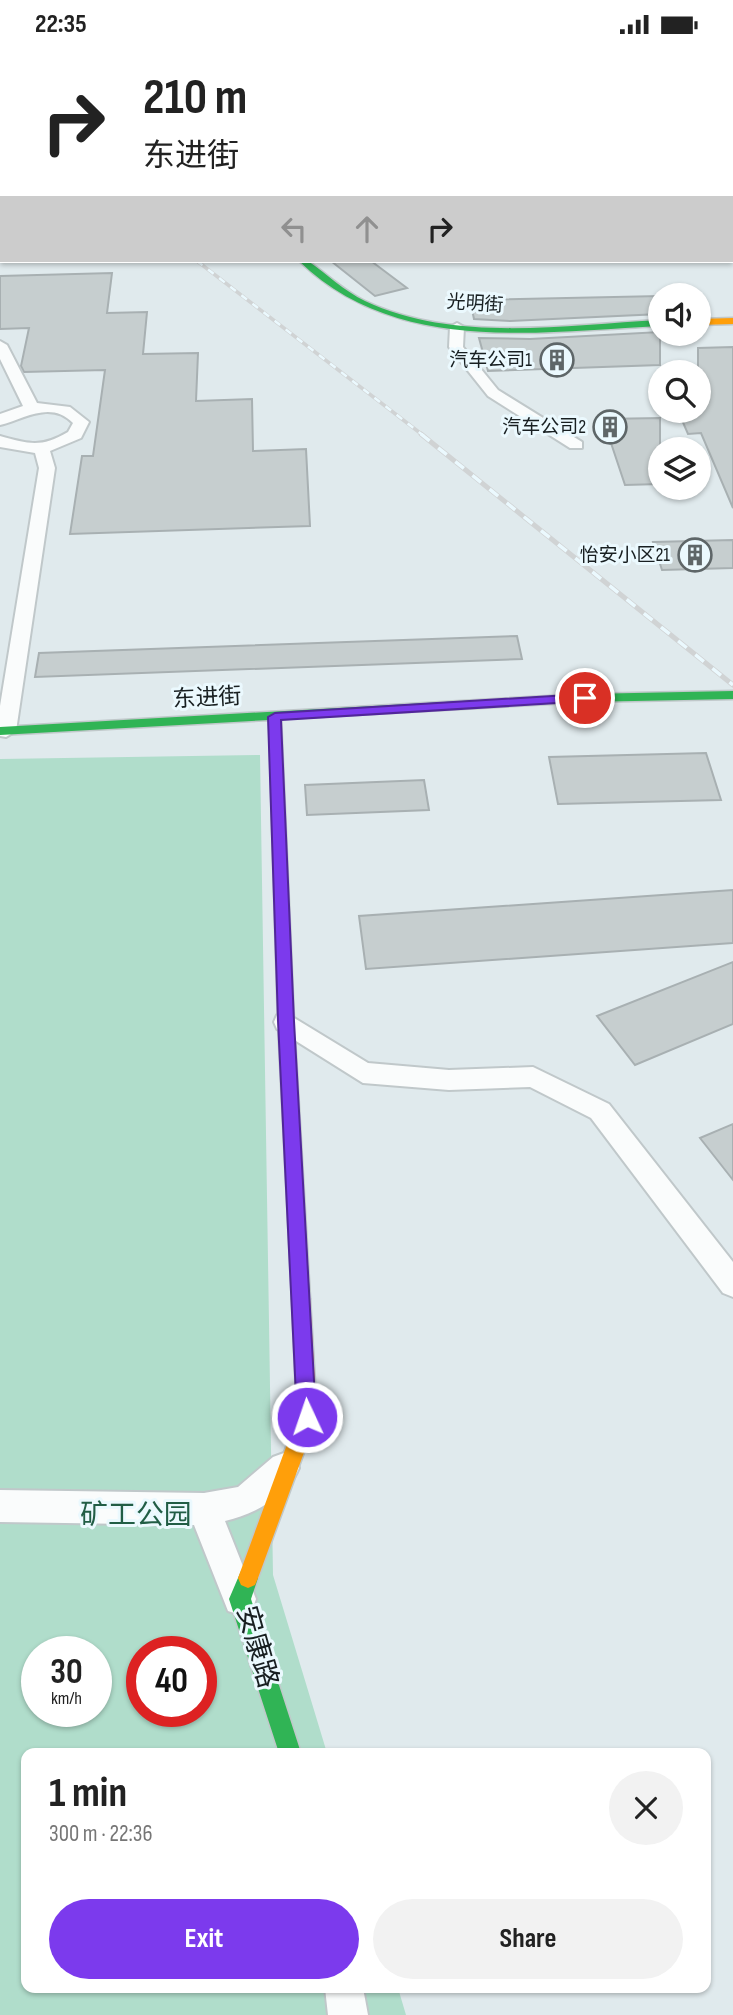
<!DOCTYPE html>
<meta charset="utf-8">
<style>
:root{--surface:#fff;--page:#f2f2f2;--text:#222;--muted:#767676;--accent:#7c3aed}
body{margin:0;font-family:"Sofia Sans Condensed","Noto Sans SC",sans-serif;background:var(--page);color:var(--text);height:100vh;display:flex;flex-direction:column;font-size:26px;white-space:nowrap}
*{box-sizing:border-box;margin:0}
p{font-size:23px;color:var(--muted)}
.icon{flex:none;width:38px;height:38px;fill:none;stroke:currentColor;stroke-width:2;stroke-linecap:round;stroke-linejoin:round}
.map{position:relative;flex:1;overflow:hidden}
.sheet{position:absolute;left:21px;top:1699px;width:690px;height:245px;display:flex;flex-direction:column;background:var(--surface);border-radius:14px;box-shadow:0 2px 5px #0004}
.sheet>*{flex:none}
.banner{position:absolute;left:0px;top:0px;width:733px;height:214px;box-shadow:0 2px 5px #0004;background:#fff;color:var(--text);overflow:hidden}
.fabs{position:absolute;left:648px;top:234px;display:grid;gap:14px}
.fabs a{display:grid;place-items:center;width:63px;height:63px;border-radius:50%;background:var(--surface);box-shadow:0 2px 5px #0004;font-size:35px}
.speed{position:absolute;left:21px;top:1587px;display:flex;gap:14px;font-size:35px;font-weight:700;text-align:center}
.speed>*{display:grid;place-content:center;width:91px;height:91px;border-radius:50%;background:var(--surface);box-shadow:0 2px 5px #0004;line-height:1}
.speed small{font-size:18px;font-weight:400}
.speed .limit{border:10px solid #d22;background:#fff;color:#111}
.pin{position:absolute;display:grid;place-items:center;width:60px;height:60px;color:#fff;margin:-30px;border:4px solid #fff;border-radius:50%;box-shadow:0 2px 7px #0007}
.me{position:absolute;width:77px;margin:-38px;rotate:357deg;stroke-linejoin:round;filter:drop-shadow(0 0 5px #0008)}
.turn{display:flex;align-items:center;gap:24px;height:147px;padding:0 28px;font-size:32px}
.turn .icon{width:91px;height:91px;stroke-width:2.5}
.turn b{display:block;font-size:49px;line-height:60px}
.lanes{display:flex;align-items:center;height:66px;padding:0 28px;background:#0003;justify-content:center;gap:35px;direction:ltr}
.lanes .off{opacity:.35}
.round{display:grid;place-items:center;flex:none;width:74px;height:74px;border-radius:37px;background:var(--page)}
.headline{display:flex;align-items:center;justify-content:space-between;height:119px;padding:0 28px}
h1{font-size:42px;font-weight:700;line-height:52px}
.action{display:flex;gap:14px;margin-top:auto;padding:14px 28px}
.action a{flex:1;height:80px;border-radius:42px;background:var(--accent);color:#fff;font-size:28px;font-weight:700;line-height:80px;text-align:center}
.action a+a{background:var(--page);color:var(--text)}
.status{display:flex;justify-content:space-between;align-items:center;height:49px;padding:0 35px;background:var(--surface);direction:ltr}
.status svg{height:19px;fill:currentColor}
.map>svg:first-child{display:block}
</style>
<div class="status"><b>22:35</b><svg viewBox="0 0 49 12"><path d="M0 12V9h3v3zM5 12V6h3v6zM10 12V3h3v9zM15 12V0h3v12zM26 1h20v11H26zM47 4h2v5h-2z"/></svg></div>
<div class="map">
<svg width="733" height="1966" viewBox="0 0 733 1966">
<rect width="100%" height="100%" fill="#e0eaed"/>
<path fill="#b0ddcb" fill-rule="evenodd" d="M260,706L273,1526L327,1704H26V1939H398L406,1966H0V710ZM37,1603H96V1662H37ZM142,1603H201V1662H142Z"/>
<path fill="#c6cecf" stroke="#a8b0b2" stroke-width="2" d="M331,212H371L407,239L375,247Z
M112,224L107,264L147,263L143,305L198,304L196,352L252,350L253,402L306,400L310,477L70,485L82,407H93L105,321L24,323L21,317L29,279L0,280V227Z
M660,247V265L510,272L474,270L470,251Z
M660,283V316L488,322L479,289L530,290Z
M733,298V459L701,384L688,385L678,362H698V299Z
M660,369V435L625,436L603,370Z
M733,491V519L662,521L653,493Z
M517,587L522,610L35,628L39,604Z
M706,704L721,751L558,755L549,708Z
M424,731L429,761L307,766L305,736Z
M733,841V894L366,920L359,867Z
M733,913V975L635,1016L597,967Z
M733,1075V1131L700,1089Z"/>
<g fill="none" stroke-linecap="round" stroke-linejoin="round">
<defs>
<path id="street" d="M140,0H150L139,2Z
M511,0H521V2H511Z
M457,274L464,278L463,298L498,341L582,393V399H570L488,347L449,298L450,278Z
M0,292L7,296L37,354L70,358L89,373L81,389L50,402L55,419L16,682L6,688L0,687V657L39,419L35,404L0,398V387C29,395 41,399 68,383L73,374C51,351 24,370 0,376V365L23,357L0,310Z
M286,964L368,1014L449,1021L533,1018L609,1055L733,1213V1248L723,1244L591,1069L530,1038L449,1041L363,1034L277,980L274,973L277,966Z
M284,1404L295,1408L299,1419C287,1448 253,1466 225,1472L256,1550L252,1562L240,1566L228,1562L194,1476L0,1473V1441L204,1444L238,1438L273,1408Z
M325,1939H363L368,1966H328Z"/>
<path id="fast" d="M1,0H8L10,2H2Z
M333,0H339V2H333Z
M0,33H2V37H0Z
M299,212H308C327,225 344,242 365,252C454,294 564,276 660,271V277C537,283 396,306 299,212Z
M733,642V650L585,653L281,670L294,973L310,1250L307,1256L301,1258L295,1256L292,1250L278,973L269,671L0,686V678L585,645Z
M248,1519L255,1522L258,1529L251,1550L301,1704H279L229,1550L241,1522Z"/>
<path id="slow" d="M733,269V275L698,276V270Z
M301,1242L307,1244L310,1250L317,1368L258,1529L255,1536L248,1539L241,1536L238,1529L297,1368L292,1250L295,1244Z"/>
<path id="jam" d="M732,19H733V23H732Z"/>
</defs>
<use href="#street" stroke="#c0c8ca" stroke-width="4"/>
<use href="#fast" stroke="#c0c8ca" stroke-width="3"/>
<use href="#slow" stroke="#c0c8ca" stroke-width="3"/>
<use href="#jam" stroke="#c0c8ca" stroke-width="3"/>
<use href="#street" fill="#fafcfc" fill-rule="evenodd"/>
<use href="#fast" fill="#30b455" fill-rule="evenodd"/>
<use href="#slow" fill="#ff9f0a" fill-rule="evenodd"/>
<use href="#jam" fill="#e5322d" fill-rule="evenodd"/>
<defs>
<path id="rail-far1" d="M0,59L2,61
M197,212L424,387"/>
<path id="rail" d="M421,385L733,636"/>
</defs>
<use href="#rail-far1" stroke="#d0d3d4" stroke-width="3.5"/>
<use href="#rail" stroke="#d0d3d4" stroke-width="5"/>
<use href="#rail-far1" stroke="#ebf9fe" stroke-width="2.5" stroke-dasharray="7" stroke-linecap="butt"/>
<use href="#rail" stroke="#ebf9fe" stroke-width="3.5" stroke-dasharray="11" stroke-linecap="butt"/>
</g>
<path fill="#7c3aed" stroke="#51269a" stroke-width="2" d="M585,645L591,649L589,652L281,671L294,972L316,1368L314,1374L307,1377L300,1374L297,1368L278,972L268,668L275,664Z"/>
<defs>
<symbol id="building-ring" viewBox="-11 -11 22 22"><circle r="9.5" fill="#ebf9fe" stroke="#5e6668" stroke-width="1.5"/><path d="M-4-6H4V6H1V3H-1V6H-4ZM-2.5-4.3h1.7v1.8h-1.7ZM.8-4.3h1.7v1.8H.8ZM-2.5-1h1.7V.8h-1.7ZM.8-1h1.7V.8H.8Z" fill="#5e6668"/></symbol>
</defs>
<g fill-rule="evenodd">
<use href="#building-ring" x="538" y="292" width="38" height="38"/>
<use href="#building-ring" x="591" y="359" width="38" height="38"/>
<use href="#building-ring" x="676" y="487" width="38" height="38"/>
</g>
<g text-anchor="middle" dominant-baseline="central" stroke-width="6" stroke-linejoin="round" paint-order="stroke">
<g font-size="19" fill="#181f21" stroke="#ebf9fe">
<text transform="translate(475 255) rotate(4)">光明街</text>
</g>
<g font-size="19" fill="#181f21" stroke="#ebf9fe" text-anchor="end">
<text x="532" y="311">汽车公司1</text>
<text x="586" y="378">汽车公司2</text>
<text x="670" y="506">怡安小区21</text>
</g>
<g font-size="23" fill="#181f21" stroke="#ebf9fe">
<text transform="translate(207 649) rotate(-3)">东进街</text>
</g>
<g font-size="28" fill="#215d45" stroke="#ebf9fe">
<text x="136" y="1466">矿工公园</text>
</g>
<g font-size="28" fill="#181f21" stroke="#ebf9fe">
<text transform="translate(257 1598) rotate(74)">安康路</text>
</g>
</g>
</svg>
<div class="fabs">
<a><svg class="icon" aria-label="sound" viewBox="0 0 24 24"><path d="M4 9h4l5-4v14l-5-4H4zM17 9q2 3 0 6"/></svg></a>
<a><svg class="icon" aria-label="search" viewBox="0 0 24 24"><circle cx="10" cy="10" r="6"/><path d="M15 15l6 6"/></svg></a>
<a><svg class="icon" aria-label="layers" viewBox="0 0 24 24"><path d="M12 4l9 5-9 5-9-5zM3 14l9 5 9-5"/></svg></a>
</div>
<div class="speed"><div>30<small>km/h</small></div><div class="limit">40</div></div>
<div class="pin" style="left:585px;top:649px;background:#d93025"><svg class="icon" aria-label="arrive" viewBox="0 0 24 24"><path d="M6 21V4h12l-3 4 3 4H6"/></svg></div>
<svg class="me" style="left:307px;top:1368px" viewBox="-20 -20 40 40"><circle r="17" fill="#7c3aed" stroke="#fff" stroke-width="3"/><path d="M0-11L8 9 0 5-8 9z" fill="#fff"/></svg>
<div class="banner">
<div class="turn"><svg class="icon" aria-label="right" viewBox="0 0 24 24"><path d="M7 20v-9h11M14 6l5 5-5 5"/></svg><div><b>210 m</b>东进街</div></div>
<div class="lanes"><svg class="icon off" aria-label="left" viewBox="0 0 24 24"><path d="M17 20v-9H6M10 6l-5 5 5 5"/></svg><svg class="icon off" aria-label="ahead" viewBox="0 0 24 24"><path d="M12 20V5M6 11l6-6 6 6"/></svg><svg class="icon" aria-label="right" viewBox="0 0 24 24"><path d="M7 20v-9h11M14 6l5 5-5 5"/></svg></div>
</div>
<section class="sheet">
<div class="headline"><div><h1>1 min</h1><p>300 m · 22:36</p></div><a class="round"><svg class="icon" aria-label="close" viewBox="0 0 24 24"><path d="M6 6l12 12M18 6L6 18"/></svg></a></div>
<div class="action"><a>Exit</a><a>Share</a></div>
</section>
</div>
